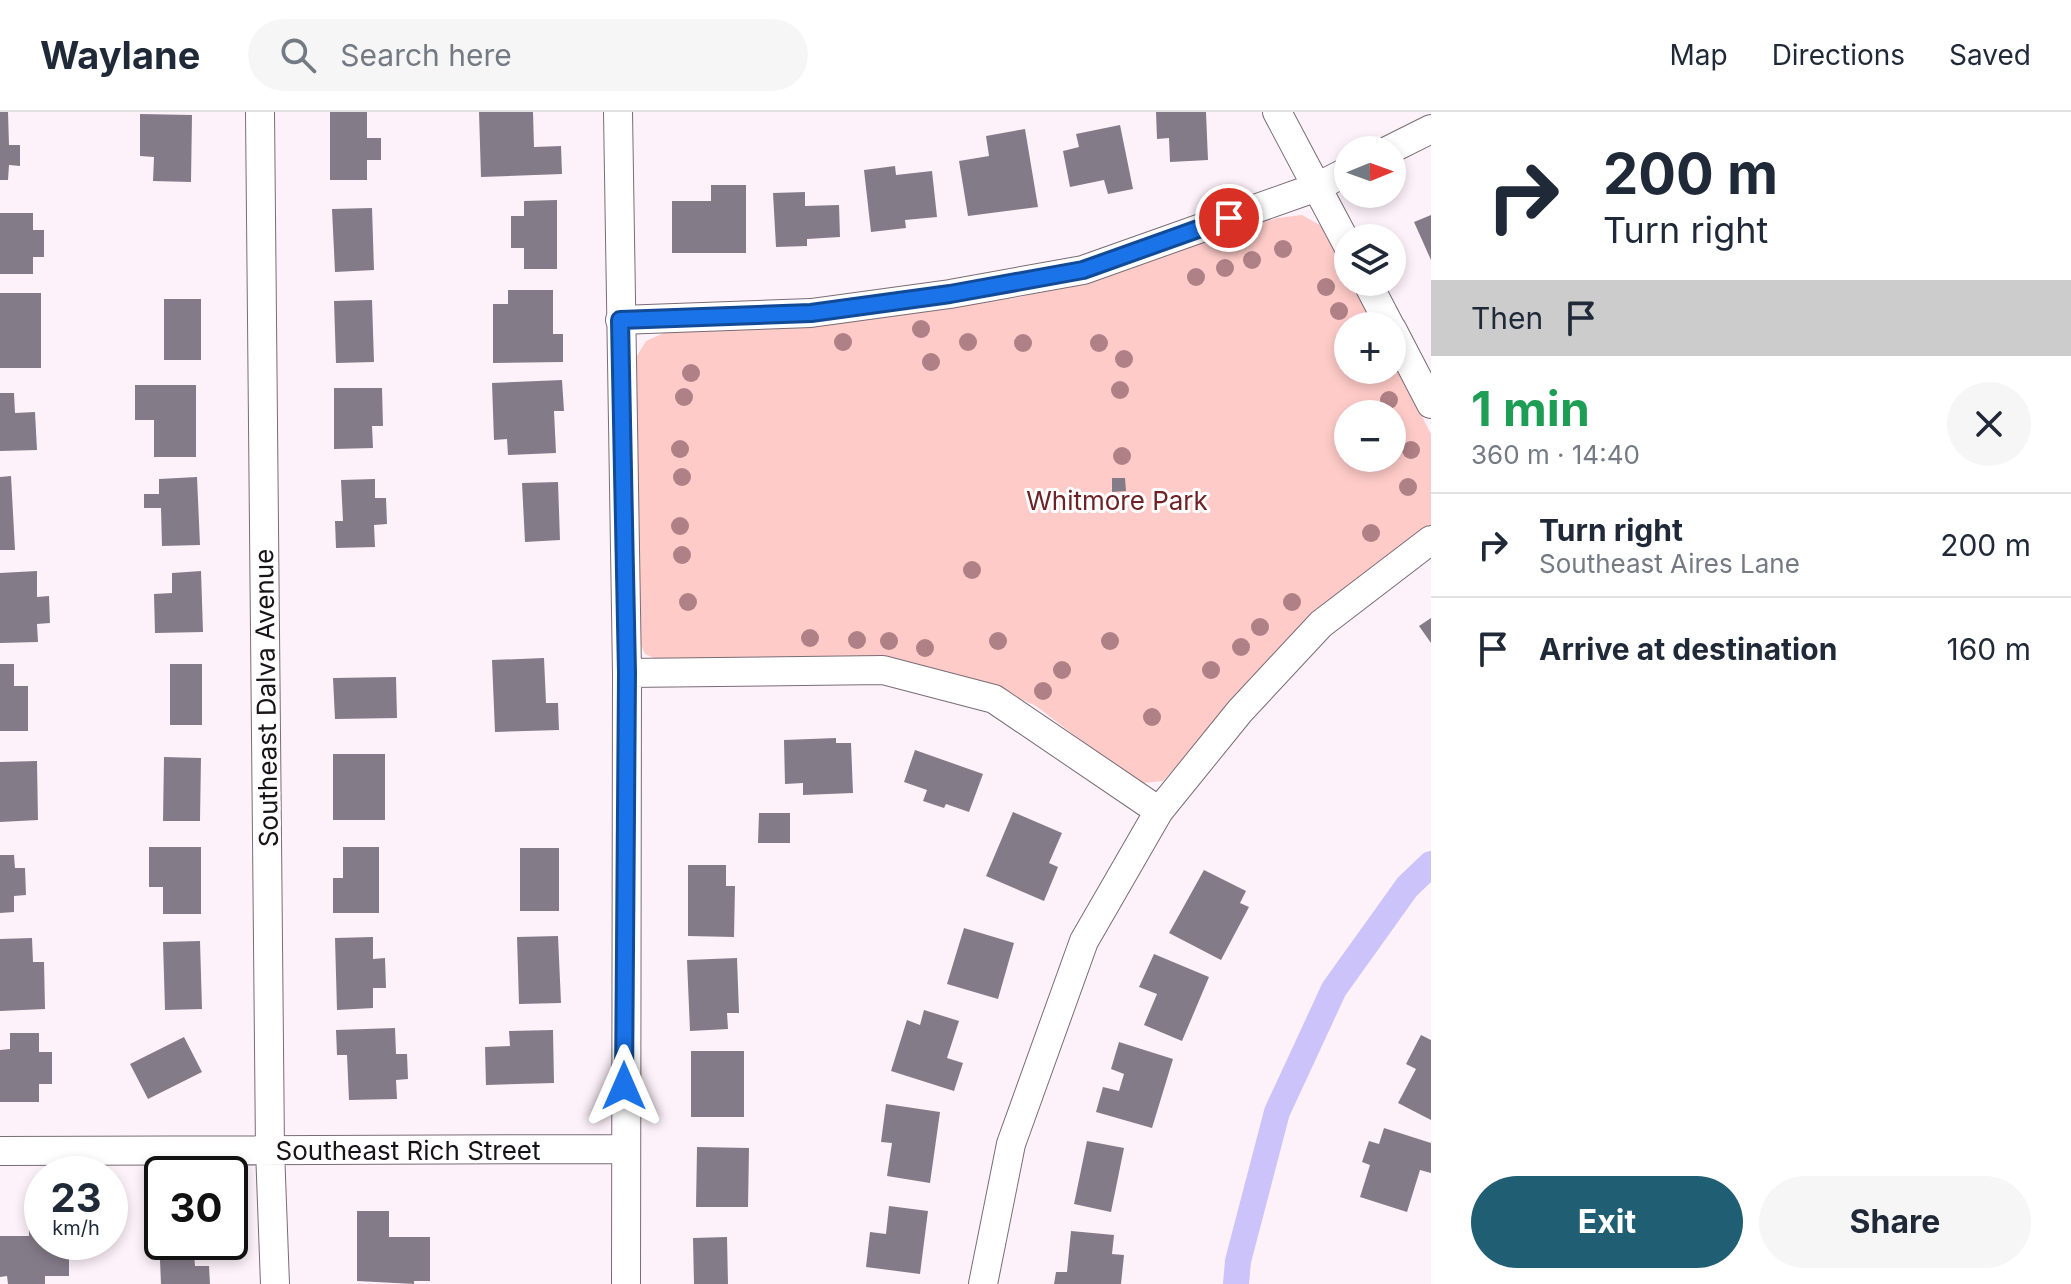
<!DOCTYPE html>
<meta charset="utf-8">
<style>
:root{--surface:#fff;--page:#f6f6f7;--text:#1f2937;--muted:#747a83;--line:#e0e1e3;--accent:#205e74}
body{margin:0;font-family:Inter,sans-serif;background:var(--page);color:var(--text);height:100vh;display:flex;flex-direction:column;font-size:30px;white-space:nowrap}
*{box-sizing:border-box;margin:0}
p{font-size:26px;color:var(--muted)}
.icon{flex:none;width:44px;height:44px;fill:none;stroke:currentColor;stroke-width:2;stroke-linecap:round;stroke-linejoin:round}
.map{position:relative;flex:1;overflow:hidden}
.panel{display:flex;flex-direction:column;background:var(--surface);width:640px}
.panel>*{flex:none}
.banner{background:#fff;color:var(--text);overflow:hidden}
.needle{width:52px;rotate:89deg}
.fabs{position:absolute;left:1334px;top:24px;display:grid;gap:16px}
.fabs a{display:grid;place-items:center;width:72px;height:72px;border-radius:50%;background:var(--surface);box-shadow:0 4px 12px #0003;font-size:40px}
.speed{position:absolute;left:24px;top:1044px;display:flex;gap:16px;font-size:40px;font-weight:700;text-align:center}
.speed>*{display:grid;place-content:center;width:104px;height:104px;border-radius:50%;background:var(--surface);box-shadow:0 4px 12px #0003;line-height:1}
.speed small{font-size:20px;font-weight:400}
.speed .limit{border:4px solid #111;border-radius:12px;background:#fff;color:#111}
.pin{position:absolute;display:grid;place-items:center;width:68px;height:68px;color:#fff;margin:-34px;border:4px solid #fff;border-radius:50%;box-shadow:0 2px 8px #0007}
.me{position:absolute;width:88px;margin:-44px;rotate:0deg;stroke-linejoin:round;filter:drop-shadow(0 0 6px #0008)}
.turn{display:flex;align-items:center;gap:28px;height:168px;padding:0 40px;font-size:36px}
.turn .icon{width:104px;height:104px;stroke-width:2.5}
.turn b{display:block;font-size:56px;line-height:68px}
.then{display:flex;align-items:center;height:76px;padding:0 40px;background:#0003;gap:16px;font-size:30px}
.round{display:grid;place-items:center;flex:none;width:84px;height:84px;border-radius:42px;background:var(--page)}
.headline{display:flex;align-items:center;justify-content:space-between;height:136px;padding:0 40px}
h1{font-size:48px;font-weight:700;line-height:60px;color:#1e9e55}
.action{display:flex;gap:16px;margin-top:auto;padding:16px 40px}
.action a{flex:1;height:92px;border-radius:48px;background:var(--accent);color:#fff;font-size:32px;font-weight:700;line-height:92px;text-align:center}
.action a+a{background:var(--page);color:var(--text)}
ul{padding:0;list-style:none}
li{display:flex;align-items:center;gap:24px;height:104px;padding:0 40px;border-top:2px solid var(--line)}
li div{flex:1}
li b{display:block;font-size:30px}
li em{font-style:normal}
header{display:flex;align-items:center;gap:48px;box-sizing:border-box;height:112px;padding:0 40px;background:var(--surface);border-bottom:2px solid var(--line)}
header strong{font-size:38px}
nav{display:flex;gap:44px;margin-inline-start:auto;font-size:28px}
.search{width:560px;height:72px;background:var(--page);display:flex;align-items:center;gap:20px;box-sizing:border-box;padding:0 28px;border-radius:44px;color:var(--muted);font-size:30px}
main{display:flex;flex:1;min-height:0}
.map>svg:first-child{display:block}
</style>
<header>
<strong>Waylane</strong>
<div class="search"><svg class="icon" aria-label="search" viewBox="0 0 24 24"><circle cx="10" cy="10" r="6"/><path d="M15 15l6 6"/></svg>Search here</div>
<nav><a>Map</a><a>Directions</a><a>Saved</a></nav>
</header>
<main>
<div class="map">
<svg width="1431" height="1172" viewBox="0 0 1431 1172">
<rect width="100%" height="100%" fill="#fef2fa"/>
<path fill="#fecbc8" fill-rule="evenodd" d="M1302,103L1325,116L1348,160V170H1353L1376,214H1348V258H1392V246L1431,322V414L1289,526L1163,669L1143,671L1124,661L1036,594L988,572L661,549L645,542L635,520L632,252L646,229L664,221L836,207L1016,186L1089,167L1277,106ZM1348,302H1392V346H1348Z"/>
<g fill="none" stroke-linecap="round" stroke-linejoin="round">
<path stroke="#cdc3fb" stroke-width="26" d="M1236,1172L1238,1149L1277,1000L1334,877L1407,775L1431,752"/>
</g>
<path fill="#847b88" d="M0,0H8L9,33H20V54L9,53L8,68H0Z
M330,0H367V26H381V48H367V68H330Z
M479,0H533L534,35L561,34L562,62L481,65Z
M1156,0H1206L1208,48L1170,50L1169,26L1157,27Z
M140,2L192,3L191,70L153,69L154,45L140,44Z
M1120,13L1133,77L1108,82L1104,68L1070,75L1063,39L1079,35L1076,22Z
M1025,17L1038,95L968,104L959,49L989,44L986,24Z
M895,54L896,63L932,59L937,105L905,108L906,116L871,120L864,58Z
M711,73H746V141H672V89H711Z
M805,80V94L839,93L840,125L807,127V134L776,135L773,81Z
M557,88V157H524V136H511V104H524V89Z
M372,96L374,158L335,160L332,97Z
M0,101H33V118H44V145H33V162H0Z
M1431,103V148L1414,110Z
M508,178H553V222H563V250L493,251V192H508Z
M0,181H41V256H0Z
M164,187H201V248H164Z
M372,188L374,250L336,251L334,189Z
M562,268L564,299H554L556,341L508,343L507,327L494,328L492,271Z
M135,273H196V345H154V308H135Z
M334,276H382L383,314H372L373,336L334,337Z
M0,281H14L15,301L35,300L37,338L0,339Z
M11,364L15,438H0V365Z
M197,365L200,433L162,434L161,396H144V382H159V367Z
M1112,366H1125L1126,379L1112,380Z
M375,367V386H386L387,412L374,413L375,435L336,436L335,409H343L341,368Z
M558,370L560,428L525,430L522,371Z
M37,459V485L49,484L50,511L37,512L38,530L0,531V461Z
M201,459L203,520L155,521L154,482L172,481V461Z
M1431,506V531L1419,514Z
M544,546L546,591H558L559,618L495,620L492,548Z
M0,552H14V574H28V619H0Z
M170,552H202V613H170Z
M396,565L397,606L335,607L333,566Z
M836,626V631H851L853,681L803,683V671L785,672L784,628Z
M915,638L983,662L969,700L946,692L944,696L923,689L927,678L904,670Z
M333,642H385V708H333Z
M164,645L201,646L200,709H163Z
M37,649L38,708L0,710V650Z
M1013,700L1062,721L1049,751L1058,755L1044,789L986,764Z
M759,701H790V731H758Z
M149,735H201V802H163V775H149Z
M343,735H379V801H333V766H343Z
M520,736H559V799H520Z
M0,743H14L15,756H25L26,783L14,784V800L0,801Z
M688,753H726V774H735L734,825L688,824Z
M1204,758L1246,779L1240,791L1249,795L1221,848L1169,821Z
M964,816L1014,831L998,887L947,872Z
M558,824L561,891L519,892L517,825Z
M373,825V847L385,846L386,876H373V896L337,898L335,826Z
M32,826L33,850H44L45,897L0,899V827Z
M200,829L202,897L165,898L163,830Z
M1154,842L1209,865L1182,929L1144,913L1157,882L1139,875Z
M737,846L739,901H727L728,917L690,919L687,848Z
M924,898L959,909L947,946L963,951L954,979L891,959L907,908L920,913Z
M395,916L396,942H407L408,967L396,968L397,987L349,988L347,943H337L336,918Z
M553,918L554,971L486,973L485,935L510,934L509,919Z
M10,921H39V940H52V972H39V990H0V938L10,937Z
M1421,923L1431,928V1008L1398,991L1416,957L1406,952Z
M184,925L202,960L148,987L130,952Z
M1119,930L1173,947L1152,1016L1096,1000L1103,975L1119,979L1124,962L1111,957Z
M691,939H744V1005H691Z
M886,992L940,1000L930,1071L887,1064L892,1031L881,1030Z
M1384,1016L1431,1031V1061L1420,1058L1407,1100L1360,1085L1370,1053L1362,1050L1369,1029L1379,1032Z
M1087,1029L1124,1036L1111,1100L1074,1092Z
M697,1035L749,1036L748,1095H696Z
M889,1094L928,1099L920,1162L866,1155L870,1120L886,1122Z
M357,1099H389V1125H430V1169H414V1172L357,1169Z
M29,1102H42V1130H69V1164H45V1172H8L7,1164L0,1165V1124H29Z
M1071,1119L1114,1123L1112,1142L1124,1143L1121,1172H1054L1056,1160H1067Z
M159,1125H162V1130H193L195,1154H209L210,1172H161Z
M727,1125L728,1172H694L693,1126Z"/>
<g fill="none" stroke-linecap="round" stroke-linejoin="round">
<defs>
<path id="minor" d="M260,0L270,1038L275,1172
M618,0L627,561L626,1172
M1277,0L1348,134
M1389,38L1431,17
M1367,170L1390,214
M620,208L811,201L950,182L1083,158L1317,75L1348,59
M1392,217L1431,292
M627,561L883,558L994,587L1159,699
M0,1039L624,1037
M983,1172L1011,1032L1084,829L1159,699L1240,599L1321,512L1431,428"/>
</defs>
<use href="#minor" stroke="#796c75" stroke-width="30"/>
<use href="#minor" stroke="#fff" stroke-width="28"/>
</g>
<g fill="#af8085">
<circle cx="1283" cy="137" r="9"/>
<circle cx="1252" cy="148" r="9"/>
<circle cx="1225" cy="156" r="9"/>
<circle cx="1196" cy="165" r="9"/>
<circle cx="1326" cy="175" r="9"/>
<circle cx="1339" cy="199" r="9"/>
<circle cx="921" cy="217" r="9"/>
<circle cx="843" cy="230" r="9"/>
<circle cx="968" cy="230" r="9"/>
<circle cx="1023" cy="231" r="9"/>
<circle cx="1099" cy="231" r="9"/>
<circle cx="1124" cy="247" r="9"/>
<circle cx="931" cy="250" r="9"/>
<circle cx="691" cy="261" r="9"/>
<circle cx="1120" cy="278" r="9"/>
<circle cx="684" cy="285" r="9"/>
<circle cx="1389" cy="288" r="9"/>
<circle cx="680" cy="337" r="9"/>
<circle cx="1411" cy="338" r="9"/>
<circle cx="1122" cy="344" r="9"/>
<circle cx="682" cy="365" r="9"/>
<circle cx="1408" cy="375" r="9"/>
<circle cx="680" cy="414" r="9"/>
<circle cx="1371" cy="421" r="9"/>
<circle cx="682" cy="443" r="9"/>
<circle cx="972" cy="458" r="9"/>
<circle cx="688" cy="490" r="9"/>
<circle cx="1292" cy="490" r="9"/>
<circle cx="1260" cy="515" r="9"/>
<circle cx="810" cy="526" r="9"/>
<circle cx="857" cy="528" r="9"/>
<circle cx="889" cy="529" r="9"/>
<circle cx="998" cy="529" r="9"/>
<circle cx="1110" cy="529" r="9"/>
<circle cx="1241" cy="535" r="9"/>
<circle cx="925" cy="536" r="9"/>
<circle cx="1062" cy="558" r="9"/>
<circle cx="1211" cy="558" r="9"/>
<circle cx="1043" cy="579" r="9"/>
<circle cx="1152" cy="605" r="9"/>
</g>
<g fill="none" stroke-linecap="round" stroke-linejoin="round">
<defs>
<path id="route" d="M624,974L627,561L620,208L811,201L950,182L1083,158L1229,106"/>
</defs>
<use href="#route" stroke="#114b97" stroke-width="20"/>
<use href="#route" stroke="#1a73e8" stroke-width="14"/>
</g>
<g text-anchor="middle" dominant-baseline="central" stroke-width="6" stroke-linejoin="round" paint-order="stroke">
<g font-size="26" fill="#6e2225" stroke="#fff">
<text x="1117" y="388">Whitmore Park</text>
</g>
<g font-size="26" fill="#181317" stroke="#fff">
<text transform="translate(266 586) rotate(-91)">Southeast Dalva Avenue</text>
<text x="408" y="1038">Southeast Rich Street</text>
</g>
</g>
</svg>
<div class="fabs">
<a><svg class="needle" viewBox="-14 -14 28 28"><path d="M0-13l5 13h-10z" fill="#e53935"/><path d="M0 13l5-13h-10z" fill="#747a83"/></svg></a>
<a><svg class="icon" aria-label="layers" viewBox="0 0 24 24"><path d="M12 4l9 5-9 5-9-5zM3 14l9 5 9-5"/></svg></a>
<a>+</a>
<a>−</a>
</div>
<div class="speed"><div>23<small>km/h</small></div><div class="limit">30</div></div>
<div class="pin" style="left:1229px;top:106px;background:#d93025"><svg class="icon" aria-label="arrive" viewBox="0 0 24 24"><path d="M6 21V4h12l-3 4 3 4H6"/></svg></div>
<svg class="me" style="left:624px;top:974px" viewBox="-20 -20 40 40"><path d="M0-17L14 15 0 8-14 15z" fill="#1a73e8" stroke="#fff" stroke-width="4"/></svg>
</div>
<section class="panel">
<div class="banner">
<div class="turn"><svg class="icon" aria-label="right" viewBox="0 0 24 24"><path d="M7 20v-9h11M14 6l5 5-5 5"/></svg><div><b>200 m</b>Turn right</div></div>
<div class="then">Then<svg class="icon" aria-label="arrive" viewBox="0 0 24 24"><path d="M6 21V4h12l-3 4 3 4H6"/></svg></div>
</div>
<div class="headline"><div><h1>1 min</h1><p>360 m · 14:40</p></div><a class="round"><svg class="icon" aria-label="close" viewBox="0 0 24 24"><path d="M6 6l12 12M18 6L6 18"/></svg></a></div>
<ul>
<li><svg class="icon" aria-label="right" viewBox="0 0 24 24"><path d="M7 20v-9h11M14 6l5 5-5 5"/></svg><div><b>Turn right</b><p>Southeast Aires Lane</p></div><em>200 m</em></li>
<li><svg class="icon" aria-label="arrive" viewBox="0 0 24 24"><path d="M6 21V4h12l-3 4 3 4H6"/></svg><div><b>Arrive at destination</b></div><em>160 m</em></li>
</ul>
<div class="action"><a>Exit</a><a>Share</a></div>
</section>
</main>
